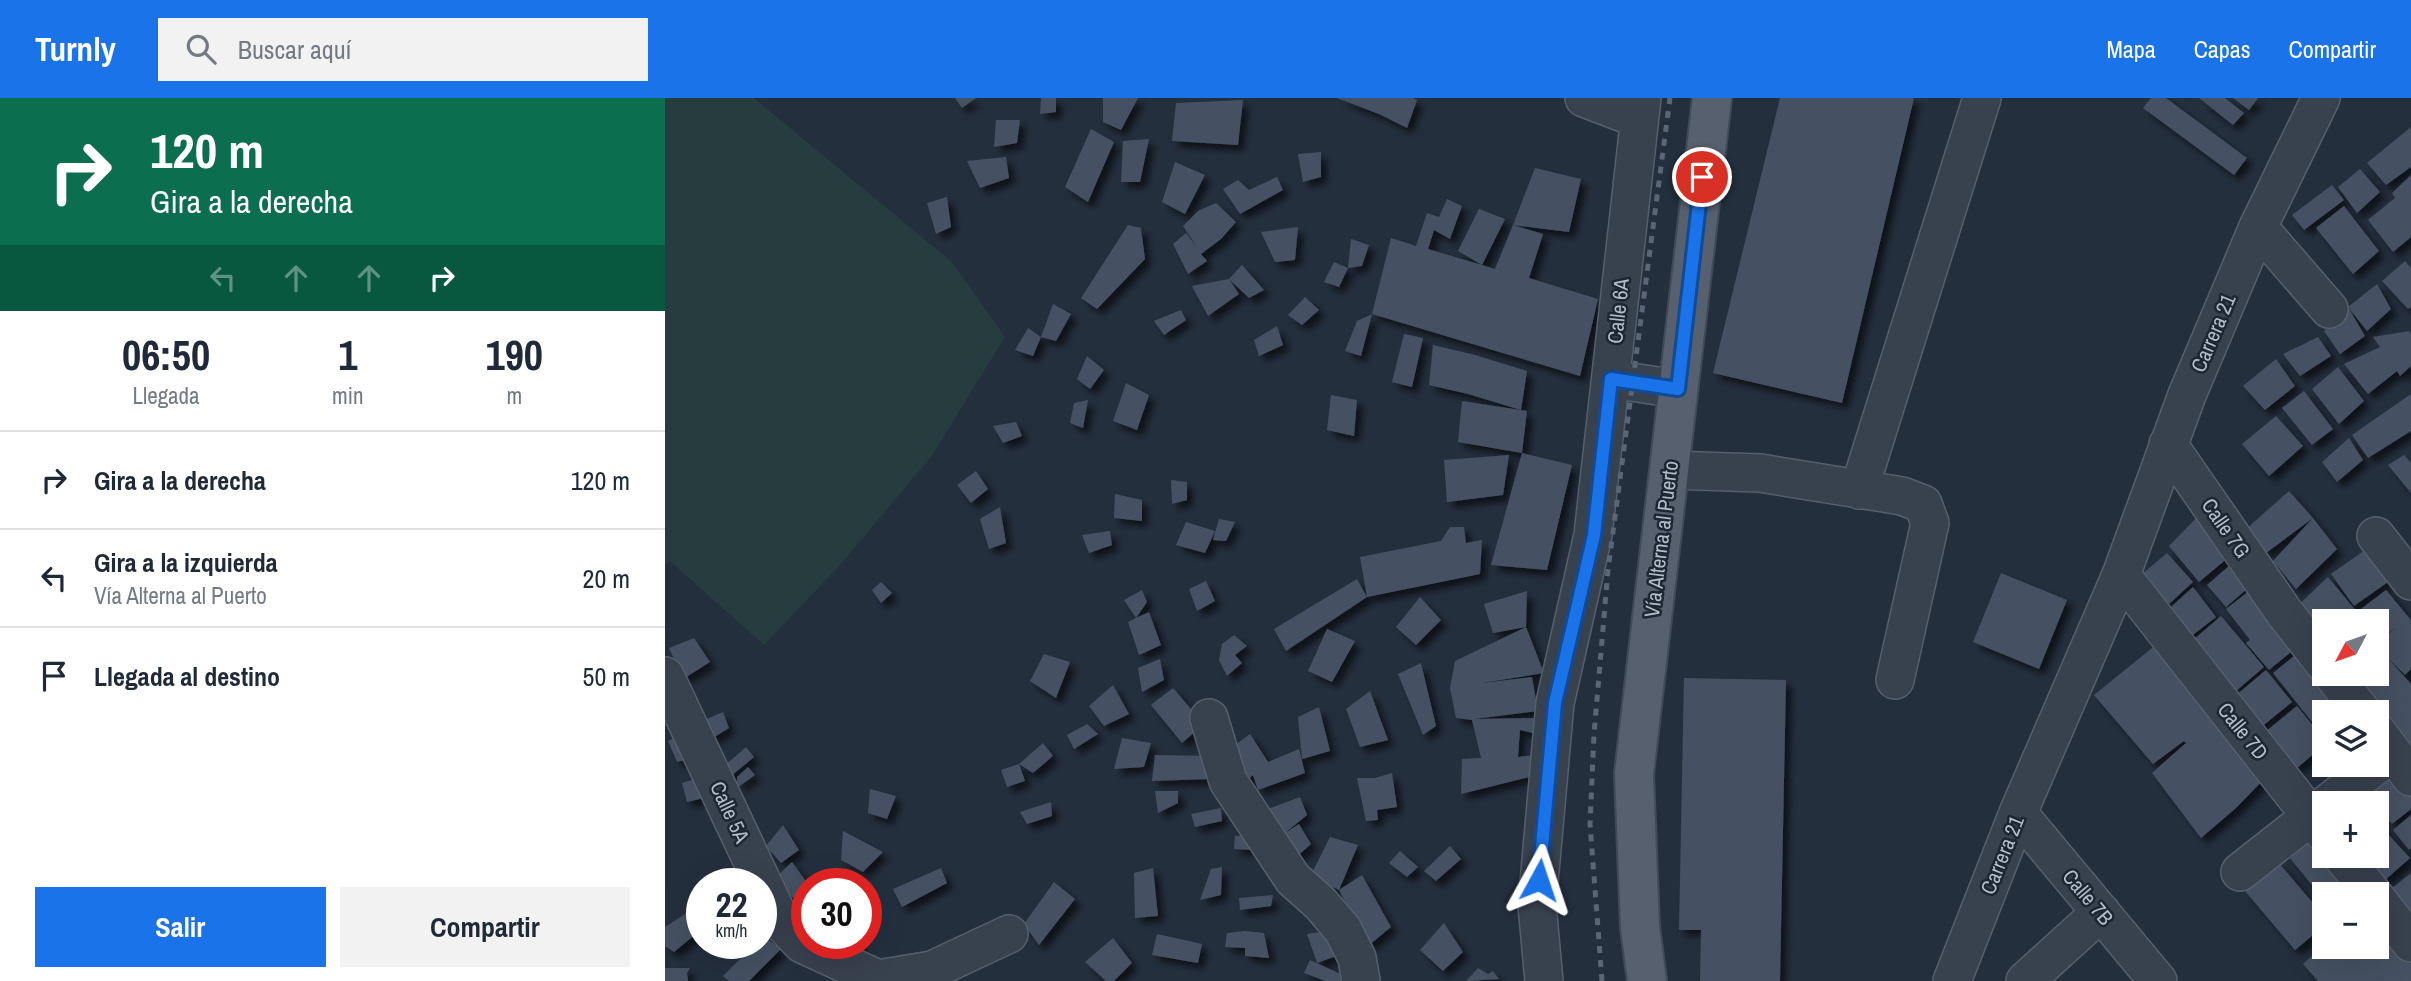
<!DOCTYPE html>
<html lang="es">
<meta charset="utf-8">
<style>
:root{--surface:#fff;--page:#f2f2f3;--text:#1f2937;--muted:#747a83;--line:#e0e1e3;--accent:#1a73e8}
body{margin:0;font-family:"Archivo Narrow",sans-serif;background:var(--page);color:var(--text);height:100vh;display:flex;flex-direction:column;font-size:26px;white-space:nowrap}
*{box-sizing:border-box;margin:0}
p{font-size:23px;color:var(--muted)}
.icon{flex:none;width:38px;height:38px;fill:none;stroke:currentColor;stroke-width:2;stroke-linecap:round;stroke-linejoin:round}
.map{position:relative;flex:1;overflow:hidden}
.sheet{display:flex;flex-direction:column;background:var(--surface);width:665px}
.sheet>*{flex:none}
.guide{background:#0b6e4f;color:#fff;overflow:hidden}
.needle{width:46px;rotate:229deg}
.fabs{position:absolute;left:1647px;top:511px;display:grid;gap:14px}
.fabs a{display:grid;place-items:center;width:77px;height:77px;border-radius:0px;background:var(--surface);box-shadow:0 7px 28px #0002;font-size:35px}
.speed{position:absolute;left:21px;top:770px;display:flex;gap:14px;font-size:35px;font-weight:700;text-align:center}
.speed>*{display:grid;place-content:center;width:91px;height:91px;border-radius:50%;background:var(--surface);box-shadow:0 7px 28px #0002;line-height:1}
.speed small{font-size:18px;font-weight:400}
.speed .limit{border:10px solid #d22;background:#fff;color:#111}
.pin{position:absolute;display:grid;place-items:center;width:60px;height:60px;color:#fff;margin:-30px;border:4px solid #fff;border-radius:50%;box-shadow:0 2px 7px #0007}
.me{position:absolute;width:77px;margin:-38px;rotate:5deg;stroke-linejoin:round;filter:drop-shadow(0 0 5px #0008)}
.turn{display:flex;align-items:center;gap:24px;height:147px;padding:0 35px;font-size:32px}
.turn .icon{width:91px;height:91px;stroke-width:2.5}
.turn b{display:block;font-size:49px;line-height:60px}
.lanes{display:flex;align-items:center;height:66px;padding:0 35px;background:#0003;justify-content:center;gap:35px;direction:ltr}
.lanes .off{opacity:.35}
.eta{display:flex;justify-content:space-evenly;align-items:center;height:119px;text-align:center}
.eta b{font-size:42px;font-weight:700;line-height:49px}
.action{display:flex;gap:14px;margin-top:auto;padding:14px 35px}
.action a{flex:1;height:80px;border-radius:0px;background:var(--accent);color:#fff;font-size:28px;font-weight:700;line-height:80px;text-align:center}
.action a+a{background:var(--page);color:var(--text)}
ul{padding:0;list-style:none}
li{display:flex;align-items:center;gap:21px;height:98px;padding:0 35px;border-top:2px solid var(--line)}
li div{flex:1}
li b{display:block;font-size:26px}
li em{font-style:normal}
header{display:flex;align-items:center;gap:42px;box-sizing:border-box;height:98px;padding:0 35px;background:var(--accent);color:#fff}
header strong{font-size:33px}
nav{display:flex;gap:38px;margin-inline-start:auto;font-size:24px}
.search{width:490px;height:63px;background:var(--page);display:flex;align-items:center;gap:18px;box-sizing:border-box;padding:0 24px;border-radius:0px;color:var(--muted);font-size:26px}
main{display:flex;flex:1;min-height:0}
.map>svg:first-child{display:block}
</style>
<header>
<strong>Turnly</strong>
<div class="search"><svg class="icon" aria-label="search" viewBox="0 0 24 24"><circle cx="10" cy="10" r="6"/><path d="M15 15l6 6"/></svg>Buscar aquí</div>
<nav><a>Mapa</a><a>Capas</a><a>Compartir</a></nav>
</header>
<main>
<section class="sheet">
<div class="guide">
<div class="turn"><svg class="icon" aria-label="right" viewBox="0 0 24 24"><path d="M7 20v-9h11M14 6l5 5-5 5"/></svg><div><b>120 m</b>Gira a la derecha</div></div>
<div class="lanes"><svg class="icon off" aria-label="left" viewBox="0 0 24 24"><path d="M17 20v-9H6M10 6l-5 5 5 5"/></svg><svg class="icon off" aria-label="ahead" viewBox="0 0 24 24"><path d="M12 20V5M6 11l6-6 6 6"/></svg><svg class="icon off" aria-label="ahead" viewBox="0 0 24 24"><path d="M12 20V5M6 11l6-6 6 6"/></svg><svg class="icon" aria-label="right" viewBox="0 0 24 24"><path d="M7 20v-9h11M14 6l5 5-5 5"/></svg></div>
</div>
<div class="eta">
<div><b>06:50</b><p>Llegada</p></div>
<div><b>1</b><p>min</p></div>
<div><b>190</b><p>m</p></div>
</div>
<ul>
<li><svg class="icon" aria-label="right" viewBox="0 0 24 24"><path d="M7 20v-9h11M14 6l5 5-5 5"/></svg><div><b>Gira a la derecha</b></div><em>120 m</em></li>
<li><svg class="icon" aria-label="left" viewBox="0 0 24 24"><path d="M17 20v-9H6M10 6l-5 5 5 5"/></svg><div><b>Gira a la izquierda</b><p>Vía Alterna al Puerto</p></div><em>20 m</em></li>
<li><svg class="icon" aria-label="arrive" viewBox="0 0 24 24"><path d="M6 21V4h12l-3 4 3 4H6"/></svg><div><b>Llegada al destino</b></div><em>50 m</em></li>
</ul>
<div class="action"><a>Salir</a><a>Compartir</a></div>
</section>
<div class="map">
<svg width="1746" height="883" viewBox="0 0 1746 883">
<defs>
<filter id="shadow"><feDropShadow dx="6" dy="6" stdDeviation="3.5" flood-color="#0009"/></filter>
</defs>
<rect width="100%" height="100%" fill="#242f3e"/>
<path fill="#263c3f" d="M0,0H89L287,164L340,239L266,359L175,467L99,547L5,463L0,466Z"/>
<path fill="#455162" filter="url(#shadow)" d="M290,0H311L297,10Z
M376,0H391V14L375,16Z
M438,0H473L456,32L438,24Z
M672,0H748L752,2L742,30L714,16Z
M1115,0H1249L1177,305L1048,275Z
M1486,0H1501L1582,60L1569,77L1478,10Z
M1534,0H1560L1579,15L1568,27Z
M1568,0H1593L1584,12Z
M578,2L573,47L507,43L511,5Z
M331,22H355L352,45L329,49Z
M1746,29V69L1721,87L1702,65Z
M426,31L449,44L423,104L400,89Z
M484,41L475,84H456L458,43Z
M656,54V79L638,84L633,56Z
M341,59L344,80L315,90L302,63Z
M510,64L540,77L520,116L497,104Z
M870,70L916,81L904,134L848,127Z
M1695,71L1715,94L1692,115L1673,89Z
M1746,77V139L1728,154L1703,122L1730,100L1727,95Z
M612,79L618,92L575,116L558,91L573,82L584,92Z
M1667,87L1679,102L1639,132L1627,117Z
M282,99L286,129L271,136L262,105Z
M782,101L797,108L785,141L769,132L763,151L817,167L793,153L814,111L840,121L817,167L830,171L848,127L878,136L864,180L933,201L915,278L707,216L696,258L680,253L692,223L707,216L726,140L751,148L762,115L774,119Z
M551,105L571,124L556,141L536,156L542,163L523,176L508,146L521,135L532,149L518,128L533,113Z
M1679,108L1714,153L1688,176L1651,130Z
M463,127L476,130L480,161L432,211L416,200Z
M633,129L630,162L610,164L596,134Z
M686,141L704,147L697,168L683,170Z
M1740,163L1746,170V209L1743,211L1717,183Z
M669,164L683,170L674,189L659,184Z
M577,167L599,192L584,200L564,181Z
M564,181L574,196L543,218L527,188Z
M1712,186L1726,211L1702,233L1683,209Z
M640,199L654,212L637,227L623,217Z
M388,206L406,216L391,243L376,239Z
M1683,209L1700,238L1675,256L1659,233Z
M516,212L521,222L499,237L489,223Z
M612,228L618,247L594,258L589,242Z
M363,230L376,239L368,258L350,252Z
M1744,233L1746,237V268L1735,278L1732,273L1703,296L1679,266L1715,249L1708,239Z
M739,236L758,240L747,289L727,284Z
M1653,239L1666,258L1635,278L1618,256Z
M768,247L810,257L862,273L856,312L803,296L764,287Z
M422,258L439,272L425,291L412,281Z
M1611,261L1630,288L1600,312L1578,288Z
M1673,269L1699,303L1674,326L1647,291Z
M461,285L484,297L472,332L448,323Z
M1639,293L1668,331L1647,347L1617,310Z
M1746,296V333L1703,360L1687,337Z
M666,297L692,302L689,338L662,332Z
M423,302L418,330L405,325L409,305Z
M797,303L862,313L857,355L793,344Z
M1611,318L1638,348L1604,378L1577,346Z
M351,324L357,338L338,345L328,328Z
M1684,340L1698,362L1672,384L1657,364Z
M857,355L907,367L882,472L826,467Z
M844,357L838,397L782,404L779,362Z
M1739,357L1746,365V395L1723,367Z
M311,373L323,391L306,405L292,387Z
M506,382L522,384V402L507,406Z
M1624,393L1648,420L1672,451L1631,491L1608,463L1648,420L1601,455L1580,432Z
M450,396L477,402V423L449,420Z
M335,409L341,445L324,451L315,421Z
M1539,412L1571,453L1534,484L1504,448Z
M554,421L570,424L561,443L548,442Z
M521,424L550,433L540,455L511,447Z
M785,429H799L801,445L817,442L815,476L702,499L621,553L609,531L692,481L702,499L695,459L776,443Z
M445,433L447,447L424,455L417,437Z
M1700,452L1723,484L1689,508L1666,476Z
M1502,455L1528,484L1503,507L1476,477Z
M1570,463L1589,485L1561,509L1542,487Z
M1336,475L1402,502L1374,571L1308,544Z
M1663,479L1692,514L1721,492L1746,522V571L1740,577L1722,559L1746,586V666L1671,576H1712V546L1731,529L1714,542L1712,539V523H1699L1695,517L1698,523H1659V561L1628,512Z
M541,483L550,503L532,513L524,491Z
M216,484L227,495L216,505L207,492Z
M1528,489L1551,519L1519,544L1497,517Z
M1589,489L1637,545L1604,572L1581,545L1585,542L1561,511Z
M477,492L482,504L471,520L484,514L496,547L474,557L463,524L471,520L459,502Z
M862,493L861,529L828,535L819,506Z
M755,499L776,522L751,547L731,529Z
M1556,518L1599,569L1571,593L1528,542Z
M861,529L879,575L817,585L867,579L873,613L809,621L870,620L868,635L855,632L853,659L869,657L868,678L796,696L797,661L816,660L807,622L791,620L785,590L790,563Z
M662,531L690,543L667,584L643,573Z
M569,537L582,548L570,557L577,565L562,578L554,562L557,546Z
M29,540L45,564L18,581L4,550Z
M1497,542L1602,678L1571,710L1536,740L1487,675L1521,645L1519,643L1488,666L1429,597Z
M1639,550L1690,614H1659V639L1608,575Z
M379,556L405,564L391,600L365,583Z
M495,561L499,582L477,594L473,570Z
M756,565L771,628L758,637L733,576Z
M1601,572L1627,604L1589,635L1564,603Z
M1019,580L1121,582L1115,883H1035L1036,832H1014Z
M448,587L464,616L439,628L424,608Z
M508,590L539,626L517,645L486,607Z
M705,593L723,642L695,649L681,611Z
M1632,608L1659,641V647L1631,671L1600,634Z
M654,609L665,653L637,661L633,619Z
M58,614L64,630L43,643L35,624Z
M422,626L433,636L409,651L402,637Z
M585,636L603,664L634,651L640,675L593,692L588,677L579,685L559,655Z
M15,637L23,661L12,664L3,643Z
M457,640L486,645L479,669L449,671Z
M378,645L388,658L368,675L354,666L360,683L342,689L336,672L354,666Z
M81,649L89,659L60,683L57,670Z
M490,657L545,658L544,681L487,683Z
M83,669L90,677L72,690V679Z
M1727,673L1746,696V711L1727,726L1701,694Z
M727,675L732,709L712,712L713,722L701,723L692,680H710Z
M34,680L39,700L22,704L17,685Z
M205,691L231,698L222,721L203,715Z
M490,693H513V705L493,715Z
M635,699L642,717L620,735L634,726L646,746L627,763L595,714Z
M386,704L387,718L362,726L355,714Z
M556,710L557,723L530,729L526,716Z
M1746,717V750L1744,752L1728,732Z
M1712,724L1745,760L1719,783L1696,758H1712Z
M118,727L134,752L116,765L101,748Z
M178,733L218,754L198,774L176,762Z
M593,736L589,752L569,751L570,738Z
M665,739L693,747L674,792L697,777L726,829L703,848L674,792L645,779Z
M1647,742L1659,758L1691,796H1659V802L1625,760Z
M785,748L796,761L771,783L759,773Z
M735,753L753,769L742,779L724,765Z
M127,764L143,786L128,800L109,781Z
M1614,765L1659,818V828L1630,852L1580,793Z
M557,769L556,797L535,802L546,771Z
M276,770L282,785L237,809L228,791Z
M488,770L493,818L470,820L469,775Z
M1746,775V828L1721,795Z
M389,784L410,801L374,847L359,826Z
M608,797L606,808L575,812L574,800Z
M37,805V831L9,854L0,848V829Z
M1712,806L1720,835L1746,866V883H1653L1638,866L1659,847L1712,849Z
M779,825L798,854L778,873L755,852Z
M673,831L685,853L652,865L642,836Z
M580,833L599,835L604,860L580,858V850L560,849L562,835Z
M492,836L537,846L533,865L487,857Z
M98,838L116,851L84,883H64L58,878L91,845H96Z
M448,840L467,865L449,883H441L420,864Z
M155,845H196L198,855Z
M645,862L678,877L676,883H660L639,875Z
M0,870H25L22,875L23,883H0Z
M813,870L823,876L828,873L834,881L801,883Z"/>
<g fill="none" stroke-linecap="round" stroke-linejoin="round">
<defs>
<path id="minor" d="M919,0L974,21
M1593,129L1664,211
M946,281L1013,291
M1503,346L1619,514L1659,565
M1004,372L1095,375L1237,398L1258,406L1265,425L1230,582
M1194,392L1317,0
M1711,438L1746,483
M1456,477L1659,735
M1667,576L1697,614
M0,578L116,824L137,846L213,881
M544,620L563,683L628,781L656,806L678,832L692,860L696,883
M1712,634L1746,679
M1663,705L1727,655
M1353,715L1493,883
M1677,758L1708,796
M1575,774L1659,708
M1712,801L1746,845
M213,881L267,872L344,836
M879,883L872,807L890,605L928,437L977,0
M1287,883L1353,715L1456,477L1522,297L1593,129L1656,0
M1360,883L1436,814"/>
<path id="major" d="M982,883L975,829L969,676L1047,0"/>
</defs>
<use href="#minor" stroke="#565f6c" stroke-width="40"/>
<use href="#major" stroke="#414a57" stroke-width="42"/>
<use href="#minor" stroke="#38414e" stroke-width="37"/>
<use href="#major" stroke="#56606e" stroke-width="38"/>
<path stroke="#5a6575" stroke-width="5" stroke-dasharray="7 7" stroke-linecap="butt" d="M937,883L925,726L929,636L943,472L1005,0"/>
</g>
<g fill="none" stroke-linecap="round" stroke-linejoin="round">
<defs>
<path id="route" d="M874,782L890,605L929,437L946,281L1013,291L1037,79"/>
</defs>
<use href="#route" stroke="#114b97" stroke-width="18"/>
<use href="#route" stroke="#1a73e8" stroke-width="12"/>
</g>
<g text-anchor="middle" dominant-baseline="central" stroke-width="5" stroke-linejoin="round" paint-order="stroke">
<g font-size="21" fill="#b4bcc9" stroke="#1d2633">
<text transform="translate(953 213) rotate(-84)">Calle 6A</text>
<text transform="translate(1548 235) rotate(-67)">Carrera 21</text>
<text transform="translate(1561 430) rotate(55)">Calle 7G</text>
<text transform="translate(996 441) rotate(-83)">Vía Alterna al Puerto</text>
<text transform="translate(1578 633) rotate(51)">Calle 7D</text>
<text transform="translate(65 714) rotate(65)">Calle 5A</text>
<text transform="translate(1337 757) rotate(-68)">Carrera 21</text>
<text transform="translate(1423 799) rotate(50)">Calle 7B</text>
</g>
</g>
</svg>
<div class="fabs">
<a><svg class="needle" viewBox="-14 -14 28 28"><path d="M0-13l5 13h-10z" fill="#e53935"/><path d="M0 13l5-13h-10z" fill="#747a83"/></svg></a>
<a><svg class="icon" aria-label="layers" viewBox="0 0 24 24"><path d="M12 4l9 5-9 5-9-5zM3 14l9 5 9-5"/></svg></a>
<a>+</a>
<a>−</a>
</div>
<div class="speed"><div>22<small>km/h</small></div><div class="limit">30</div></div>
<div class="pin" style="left:1037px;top:79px;background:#d93025"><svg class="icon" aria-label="arrive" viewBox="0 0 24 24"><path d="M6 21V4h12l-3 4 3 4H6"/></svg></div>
<svg class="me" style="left:874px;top:782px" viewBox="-20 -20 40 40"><path d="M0-17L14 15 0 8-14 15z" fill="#1a73e8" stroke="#fff" stroke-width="4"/></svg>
</div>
</main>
